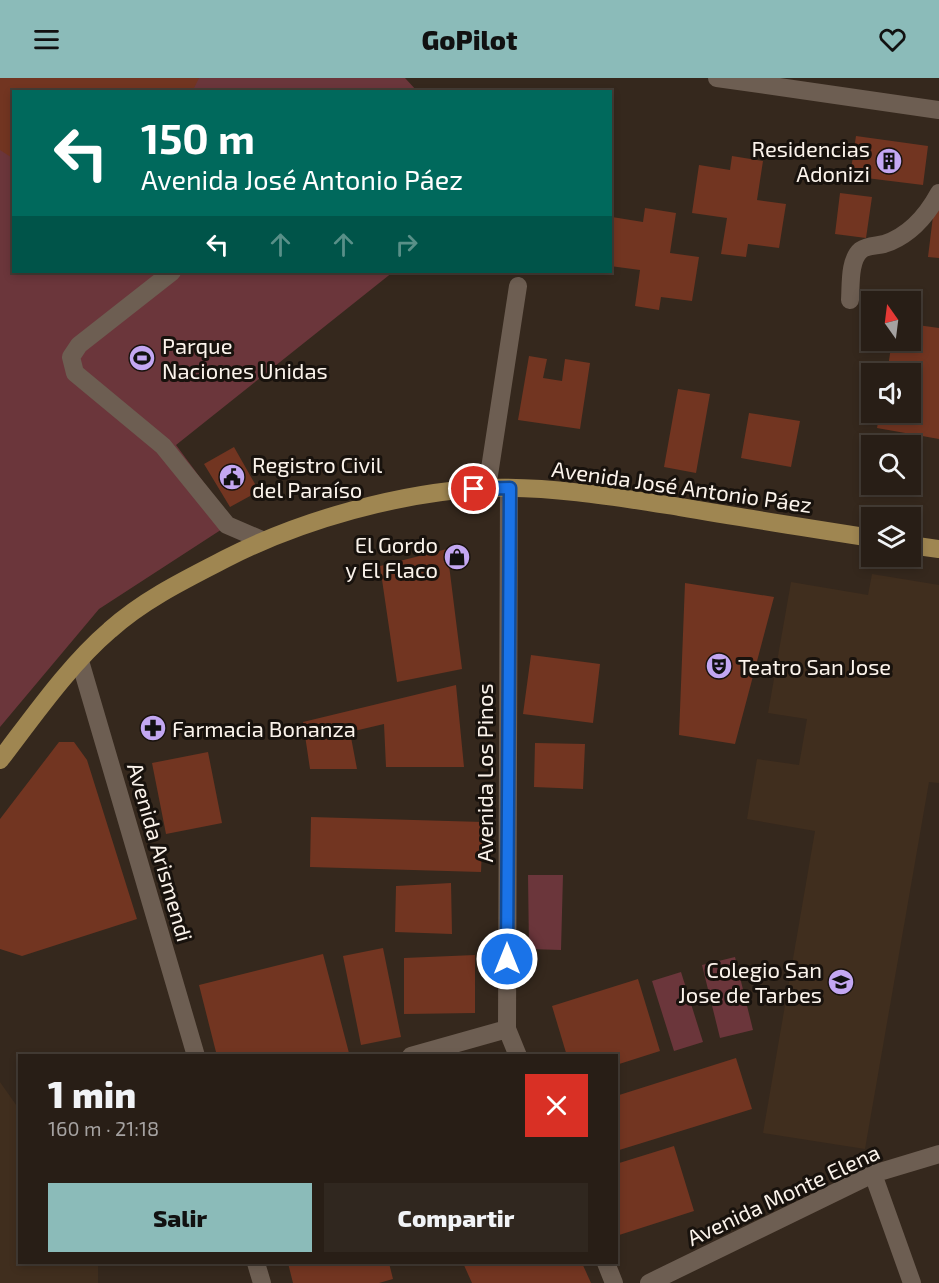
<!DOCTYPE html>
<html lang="es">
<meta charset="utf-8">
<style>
:root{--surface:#281e16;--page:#30271f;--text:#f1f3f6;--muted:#a5a2a1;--line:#443c35;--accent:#8bbbb9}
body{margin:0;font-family:"Exo 2",sans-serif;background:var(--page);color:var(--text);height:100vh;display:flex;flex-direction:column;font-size:22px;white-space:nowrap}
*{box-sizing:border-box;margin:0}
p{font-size:20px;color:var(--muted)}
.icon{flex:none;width:33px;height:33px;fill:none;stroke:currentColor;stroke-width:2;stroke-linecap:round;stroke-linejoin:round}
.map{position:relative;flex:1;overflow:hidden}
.side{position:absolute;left:18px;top:976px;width:600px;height:210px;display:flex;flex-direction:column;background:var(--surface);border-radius:0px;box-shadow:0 3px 9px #0003,0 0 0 2px var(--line)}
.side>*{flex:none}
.hud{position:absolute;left:12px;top:12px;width:600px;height:183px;border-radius:0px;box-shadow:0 3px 9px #0003,0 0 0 2px var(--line);background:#00695c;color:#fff;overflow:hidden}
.needle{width:39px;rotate:346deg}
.fabs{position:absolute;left:861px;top:213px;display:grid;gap:12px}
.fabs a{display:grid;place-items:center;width:60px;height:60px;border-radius:0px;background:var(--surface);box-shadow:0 3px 9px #0003,0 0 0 2px var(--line);font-size:30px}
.pin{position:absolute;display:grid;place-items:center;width:51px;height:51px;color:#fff;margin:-26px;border:3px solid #fff;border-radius:50%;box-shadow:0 2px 6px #0007}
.me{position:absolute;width:66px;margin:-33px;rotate:0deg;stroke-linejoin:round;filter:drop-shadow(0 0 4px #0008)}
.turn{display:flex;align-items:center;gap:21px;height:126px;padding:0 30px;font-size:27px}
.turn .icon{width:78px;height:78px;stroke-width:2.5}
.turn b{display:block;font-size:42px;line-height:51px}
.lanes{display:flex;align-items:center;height:57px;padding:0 30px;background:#0003;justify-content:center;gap:30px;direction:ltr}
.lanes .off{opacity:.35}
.round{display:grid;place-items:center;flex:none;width:63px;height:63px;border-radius:0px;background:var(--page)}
.summary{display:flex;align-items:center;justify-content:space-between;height:102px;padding:0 30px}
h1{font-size:36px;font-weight:800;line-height:45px}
.cta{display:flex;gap:12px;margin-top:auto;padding:12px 30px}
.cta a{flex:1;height:69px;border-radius:0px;background:var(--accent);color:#111;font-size:24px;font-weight:800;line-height:69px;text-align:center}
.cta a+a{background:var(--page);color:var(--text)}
header{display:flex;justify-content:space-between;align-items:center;height:78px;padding:0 30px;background:var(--accent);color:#111;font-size:27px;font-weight:800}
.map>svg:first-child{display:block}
</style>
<header><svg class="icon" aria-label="menu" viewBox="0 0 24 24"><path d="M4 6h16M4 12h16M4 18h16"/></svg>GoPilot<svg class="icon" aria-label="heart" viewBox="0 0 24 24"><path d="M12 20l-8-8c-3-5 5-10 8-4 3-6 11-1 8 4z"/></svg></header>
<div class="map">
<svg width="939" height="1205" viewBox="0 0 939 1205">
<rect width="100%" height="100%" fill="#35281d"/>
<path fill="#402e1e" d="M872,496L939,507V705L929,704L865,1071L763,1055L815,753L747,741L757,681L799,687L807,641L768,635L791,504L868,517Z
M0,1004L19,1031L20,1185H98V1205H0Z"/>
<path fill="#6b363b" d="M0,0H405L417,13L14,14V194H393L176,367L233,444L99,531L0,649Z
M528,797H563L561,872L529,871Z
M735,879L753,952L720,960L702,887Z
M681,894L703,964L674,973L652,903Z"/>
<path fill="#723521" d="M0,0H199L192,14H14V81L0,72Z
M856,58L928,68L923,107L850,98Z
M732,78L763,83L757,122L786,126L779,170L748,166L746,179L721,176L727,140L692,135L699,87L730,92Z
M840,115L872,119L866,160L835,156Z
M935,122H939V180L928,179Z
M645,130L676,135L670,175L699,179L692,223L661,219L659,232L635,228L640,192L610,188L612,139L643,144Z
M910,246L939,250V361L877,350L880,334H910V296H887L892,262H910Z
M529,278L547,281L543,300L562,303L565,281L590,285L580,351L518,342Z
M678,311L710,316L696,395L664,389Z
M749,335L800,343L791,389L741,380Z
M234,369L259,413L230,429L204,386Z
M447,471L462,591L397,604L380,488Z
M685,505L774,519L735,666L679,657Z
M531,577L600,586L593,645L523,636Z
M456,607L464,689H386L384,646L350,654L357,691H310L303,644Z
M59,664H74L87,682L137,841L22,878L0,871V741Z
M535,665L585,666L583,711L534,709Z
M208,674L222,745L166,756L152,685Z
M311,739L483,744L481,794L310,789Z
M451,805L452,856L395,854L396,808Z
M383,870L401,959L361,967L343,878Z
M323,876L349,975L339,978H217L199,907Z
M475,877V935L404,936V880Z
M638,901L660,973L616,987V978H567L552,928Z
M736,980L752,1031L616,1073V1018Z
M674,1068L694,1133L616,1158V1086Z
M288,1185H389L393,1201L379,1205H293Z
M463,1185H582L591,1205H472Z"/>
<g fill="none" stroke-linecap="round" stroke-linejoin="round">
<path stroke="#6d5e52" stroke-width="18" d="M717,0L939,32
M172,194L79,267L71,279L75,295L163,368L227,447L262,462
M850,222C851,207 849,182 861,172C868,167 877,168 884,166C909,158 927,137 939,115
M487,410L518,208
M509,410L507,951L518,978
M80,583L196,978
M411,978L507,951
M873,1096L912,1205
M256,1185L262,1205
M606,1185L614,1205
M649,1205L873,1096L939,1076"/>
<path stroke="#9f8651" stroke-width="18" d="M910,467L939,471
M0,682C33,639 69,587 110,552C143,522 186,501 225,481C301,442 401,414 486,410C551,408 616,419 680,429C744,440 808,450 872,460"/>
</g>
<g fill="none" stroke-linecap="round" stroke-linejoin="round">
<defs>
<path id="route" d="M474,411L510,410L507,881"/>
</defs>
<use href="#route" stroke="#114b97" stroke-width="15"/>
<use href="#route" stroke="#1a73e8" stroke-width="10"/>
</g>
<defs>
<symbol id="building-disc" viewBox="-11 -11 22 22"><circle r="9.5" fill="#c3a7f2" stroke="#18120d"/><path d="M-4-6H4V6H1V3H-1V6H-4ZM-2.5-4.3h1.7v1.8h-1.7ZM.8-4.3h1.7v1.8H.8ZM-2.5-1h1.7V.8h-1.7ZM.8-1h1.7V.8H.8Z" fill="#111"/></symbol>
<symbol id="stadium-disc" viewBox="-11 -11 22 22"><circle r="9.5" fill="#c3a7f2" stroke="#18120d"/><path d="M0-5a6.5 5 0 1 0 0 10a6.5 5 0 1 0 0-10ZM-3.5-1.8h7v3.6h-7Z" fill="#111"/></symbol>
<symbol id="civic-disc" viewBox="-11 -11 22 22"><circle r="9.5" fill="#c3a7f2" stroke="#18120d"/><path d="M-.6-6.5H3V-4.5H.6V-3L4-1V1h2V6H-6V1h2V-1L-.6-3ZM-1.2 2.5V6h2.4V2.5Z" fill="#111"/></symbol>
<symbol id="shop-disc" viewBox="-11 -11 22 22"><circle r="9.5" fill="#c3a7f2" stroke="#18120d"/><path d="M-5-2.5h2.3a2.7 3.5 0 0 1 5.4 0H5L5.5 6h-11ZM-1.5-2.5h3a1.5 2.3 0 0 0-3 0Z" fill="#111"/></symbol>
<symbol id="theatre-disc" viewBox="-11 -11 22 22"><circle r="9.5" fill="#c3a7f2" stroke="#18120d"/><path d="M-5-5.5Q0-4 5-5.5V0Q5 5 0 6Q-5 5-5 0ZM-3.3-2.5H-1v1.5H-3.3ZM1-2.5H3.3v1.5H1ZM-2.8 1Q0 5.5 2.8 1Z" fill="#111"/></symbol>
<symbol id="pharmacy-disc" viewBox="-11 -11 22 22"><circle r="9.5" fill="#c3a7f2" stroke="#18120d"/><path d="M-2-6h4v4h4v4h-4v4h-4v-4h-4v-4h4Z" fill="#111"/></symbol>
<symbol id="school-disc" viewBox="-11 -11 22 22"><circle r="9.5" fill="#c3a7f2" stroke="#18120d"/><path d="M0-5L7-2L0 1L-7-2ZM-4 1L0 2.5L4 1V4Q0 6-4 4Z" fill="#111"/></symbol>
</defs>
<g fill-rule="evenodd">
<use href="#building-disc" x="874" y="68" width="30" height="30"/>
<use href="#stadium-disc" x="127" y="265" width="30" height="30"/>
<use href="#civic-disc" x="217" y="384" width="30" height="30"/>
<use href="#shop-disc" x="442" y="464" width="30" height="30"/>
<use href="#theatre-disc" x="704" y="573" width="30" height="30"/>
<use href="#pharmacy-disc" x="138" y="635" width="30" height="30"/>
<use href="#school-disc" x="826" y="889" width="30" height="30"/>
</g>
<g text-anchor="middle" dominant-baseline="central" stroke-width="6" stroke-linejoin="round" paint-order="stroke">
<g font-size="22" fill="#fbf3eb" stroke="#18120d" text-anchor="start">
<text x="870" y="70" text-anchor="end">Residencias<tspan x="870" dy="25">Adonizi</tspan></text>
<text x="162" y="267">Parque<tspan x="162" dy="25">Naciones Unidas</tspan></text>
<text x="252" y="386">Registro Civil<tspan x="252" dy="25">del Paraíso</tspan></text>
<text x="438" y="466" text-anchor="end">El Gordo<tspan x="438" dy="25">y El Flaco</tspan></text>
<text x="738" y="588">Teatro San Jose</text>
<text x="172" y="650">Farmacia Bonanza</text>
<text x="822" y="891" text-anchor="end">Colegio San<tspan x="822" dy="25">Jose de Tarbes</tspan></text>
</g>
<g font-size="22" fill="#fbf3eb" stroke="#18120d">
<text transform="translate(682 408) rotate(8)">Avenida José Antonio Páez</text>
<text transform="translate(484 695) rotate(-90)">Avenida Los Pinos</text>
<text transform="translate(161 774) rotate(74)">Avenida Arismendi</text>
<text transform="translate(783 1116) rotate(-25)">Avenida Monte Elena</text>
</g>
</g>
</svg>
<div class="fabs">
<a><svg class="needle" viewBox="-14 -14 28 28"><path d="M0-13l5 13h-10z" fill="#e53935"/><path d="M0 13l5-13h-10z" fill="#a5a2a1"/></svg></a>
<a><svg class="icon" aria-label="sound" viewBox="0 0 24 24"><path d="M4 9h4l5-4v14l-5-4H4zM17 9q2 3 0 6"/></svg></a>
<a><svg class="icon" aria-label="search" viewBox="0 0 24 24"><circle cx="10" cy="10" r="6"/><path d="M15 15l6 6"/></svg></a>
<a><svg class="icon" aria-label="layers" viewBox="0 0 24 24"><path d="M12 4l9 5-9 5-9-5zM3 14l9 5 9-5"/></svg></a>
</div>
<div class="pin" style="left:474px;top:411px;background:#d93025"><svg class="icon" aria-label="arrive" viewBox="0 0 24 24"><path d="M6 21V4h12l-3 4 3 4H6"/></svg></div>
<svg class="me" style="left:507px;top:881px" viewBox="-20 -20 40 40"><circle r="17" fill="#1a73e8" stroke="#fff" stroke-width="3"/><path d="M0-11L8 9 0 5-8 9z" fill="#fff"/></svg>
<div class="hud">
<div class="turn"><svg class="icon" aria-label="left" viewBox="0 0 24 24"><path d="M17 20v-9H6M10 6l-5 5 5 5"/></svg><div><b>150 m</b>Avenida José Antonio Páez</div></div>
<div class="lanes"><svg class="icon" aria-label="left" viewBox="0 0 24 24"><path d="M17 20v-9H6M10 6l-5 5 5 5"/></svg><svg class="icon off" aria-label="ahead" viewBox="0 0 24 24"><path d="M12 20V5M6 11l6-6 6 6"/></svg><svg class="icon off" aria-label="ahead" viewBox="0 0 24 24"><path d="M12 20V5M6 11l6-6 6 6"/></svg><svg class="icon off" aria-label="right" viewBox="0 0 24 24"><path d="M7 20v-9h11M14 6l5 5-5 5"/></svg></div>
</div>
<section class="side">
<div class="summary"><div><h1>1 min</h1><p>160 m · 21:18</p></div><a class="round" style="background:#d93025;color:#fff"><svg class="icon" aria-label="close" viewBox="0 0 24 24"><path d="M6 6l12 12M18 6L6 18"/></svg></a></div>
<div class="cta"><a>Salir</a><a>Compartir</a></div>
</section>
</div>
